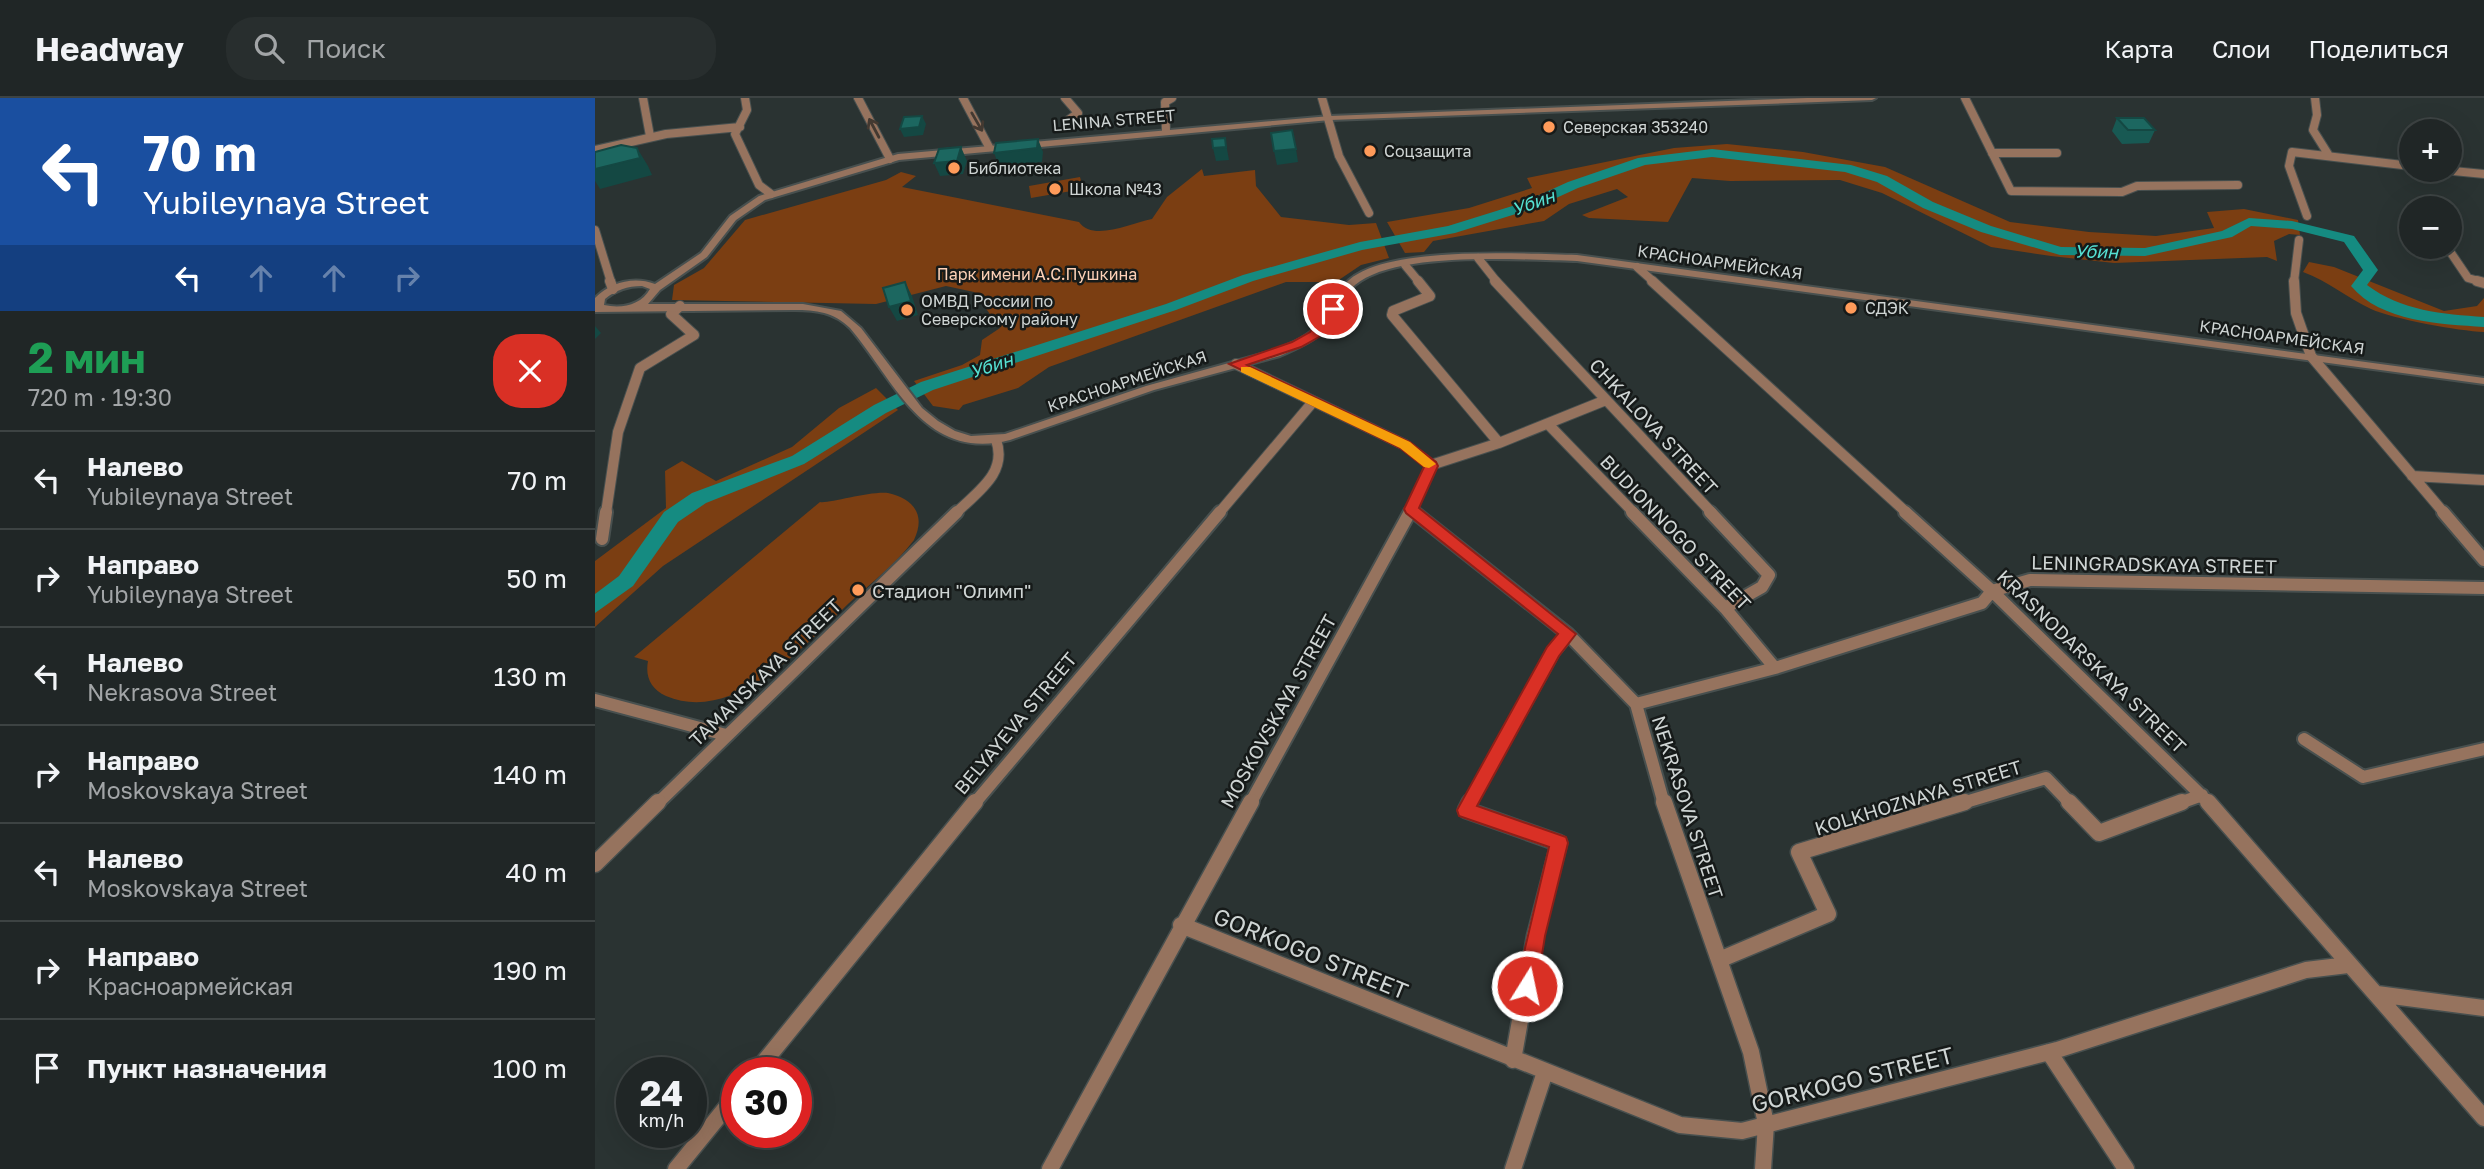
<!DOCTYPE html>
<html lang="ru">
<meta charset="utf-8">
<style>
:root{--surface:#202626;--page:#282e2e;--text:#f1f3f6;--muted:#a2a5a7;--line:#3d4343}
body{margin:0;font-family:"Golos Text",sans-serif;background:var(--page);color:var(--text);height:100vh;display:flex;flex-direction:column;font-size:26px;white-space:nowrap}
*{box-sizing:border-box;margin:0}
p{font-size:23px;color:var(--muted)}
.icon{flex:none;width:38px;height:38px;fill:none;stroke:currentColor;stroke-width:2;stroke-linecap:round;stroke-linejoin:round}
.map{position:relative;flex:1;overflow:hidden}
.drawer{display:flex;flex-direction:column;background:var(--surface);width:595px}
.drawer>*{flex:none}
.guide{background:#1a4fa0;color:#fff;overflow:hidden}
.tools{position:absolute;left:1804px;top:21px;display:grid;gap:14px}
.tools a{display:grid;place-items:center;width:63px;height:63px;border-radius:50%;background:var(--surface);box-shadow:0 7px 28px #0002,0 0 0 2px var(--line);font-size:35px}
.speed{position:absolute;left:21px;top:959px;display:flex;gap:14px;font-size:35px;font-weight:700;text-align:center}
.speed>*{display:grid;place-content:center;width:91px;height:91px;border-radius:50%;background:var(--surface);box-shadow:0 7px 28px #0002,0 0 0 2px var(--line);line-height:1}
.speed small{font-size:18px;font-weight:400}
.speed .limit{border:10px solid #d22;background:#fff;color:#111}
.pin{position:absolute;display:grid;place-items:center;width:60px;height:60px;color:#fff;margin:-30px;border:4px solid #fff;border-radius:50%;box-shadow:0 2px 7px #0007}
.me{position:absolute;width:77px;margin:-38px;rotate:10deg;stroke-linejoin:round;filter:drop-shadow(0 0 5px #0008)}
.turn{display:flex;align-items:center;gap:24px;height:147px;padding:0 28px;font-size:32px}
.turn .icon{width:91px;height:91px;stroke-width:2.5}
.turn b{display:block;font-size:49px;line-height:60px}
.lanes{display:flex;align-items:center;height:66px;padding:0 28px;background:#0003;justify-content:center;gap:35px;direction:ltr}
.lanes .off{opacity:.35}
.round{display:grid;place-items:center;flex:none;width:74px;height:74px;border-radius:28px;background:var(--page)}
.overview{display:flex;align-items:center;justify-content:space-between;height:119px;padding:0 28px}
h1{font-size:42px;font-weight:700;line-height:52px;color:#1e9e55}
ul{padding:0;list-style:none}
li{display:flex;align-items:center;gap:21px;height:98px;padding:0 28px;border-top:2px solid var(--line)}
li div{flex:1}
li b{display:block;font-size:26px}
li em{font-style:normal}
header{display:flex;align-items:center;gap:42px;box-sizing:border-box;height:98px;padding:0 35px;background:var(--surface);border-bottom:2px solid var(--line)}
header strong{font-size:33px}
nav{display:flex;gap:38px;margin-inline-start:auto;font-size:24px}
.search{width:490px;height:63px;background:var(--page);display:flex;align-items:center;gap:18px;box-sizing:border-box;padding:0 24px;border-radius:28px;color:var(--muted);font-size:26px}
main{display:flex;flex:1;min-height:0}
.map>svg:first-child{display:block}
</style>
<header>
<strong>Headway</strong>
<div class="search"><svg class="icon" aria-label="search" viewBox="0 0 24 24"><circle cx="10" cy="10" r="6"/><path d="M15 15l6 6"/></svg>Поиск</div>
<nav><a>Карта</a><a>Слои</a><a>Поделиться</a></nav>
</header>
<main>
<section class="drawer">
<div class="guide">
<div class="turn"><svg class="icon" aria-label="left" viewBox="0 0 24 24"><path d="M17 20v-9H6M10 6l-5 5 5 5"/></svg><div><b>70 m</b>Yubileynaya Street</div></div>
<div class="lanes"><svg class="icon" aria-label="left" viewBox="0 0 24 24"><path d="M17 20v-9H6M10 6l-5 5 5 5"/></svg><svg class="icon off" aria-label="ahead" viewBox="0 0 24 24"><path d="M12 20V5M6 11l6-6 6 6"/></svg><svg class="icon off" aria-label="ahead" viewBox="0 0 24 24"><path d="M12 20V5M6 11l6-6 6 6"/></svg><svg class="icon off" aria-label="right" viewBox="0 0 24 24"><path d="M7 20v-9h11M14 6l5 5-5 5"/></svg></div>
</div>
<div class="overview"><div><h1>2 мин</h1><p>720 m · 19:30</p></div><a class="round" style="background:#d93025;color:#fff"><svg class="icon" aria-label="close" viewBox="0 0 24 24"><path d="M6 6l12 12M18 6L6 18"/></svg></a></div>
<ul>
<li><svg class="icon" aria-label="left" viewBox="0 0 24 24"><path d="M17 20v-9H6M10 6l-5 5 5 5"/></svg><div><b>Налево</b><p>Yubileynaya Street</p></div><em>70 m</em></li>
<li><svg class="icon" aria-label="right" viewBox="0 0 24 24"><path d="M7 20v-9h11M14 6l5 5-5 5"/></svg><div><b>Направо</b><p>Yubileynaya Street</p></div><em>50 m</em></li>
<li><svg class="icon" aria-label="left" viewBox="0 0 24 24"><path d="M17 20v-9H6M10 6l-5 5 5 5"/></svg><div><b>Налево</b><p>Nekrasova Street</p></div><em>130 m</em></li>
<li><svg class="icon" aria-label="right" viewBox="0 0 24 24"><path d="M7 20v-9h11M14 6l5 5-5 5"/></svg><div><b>Направо</b><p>Moskovskaya Street</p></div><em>140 m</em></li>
<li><svg class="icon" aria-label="left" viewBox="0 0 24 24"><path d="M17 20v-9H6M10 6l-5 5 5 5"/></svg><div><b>Налево</b><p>Moskovskaya Street</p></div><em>40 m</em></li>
<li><svg class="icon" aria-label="right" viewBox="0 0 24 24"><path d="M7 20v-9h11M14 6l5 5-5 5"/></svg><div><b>Направо</b><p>Красноармейская</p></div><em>190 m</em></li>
<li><svg class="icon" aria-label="arrive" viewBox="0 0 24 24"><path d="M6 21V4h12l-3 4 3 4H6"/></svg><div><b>Пункт назначения</b></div><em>100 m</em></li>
</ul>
</section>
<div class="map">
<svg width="1889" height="1071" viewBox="0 0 1889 1071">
<rect width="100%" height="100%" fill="#2a3332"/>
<path fill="#7b3e12" d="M1132,46L1208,54L1290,69L1415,124L1494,134L1561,138L1619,130L1612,114L1649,111L1703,122L1705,137L1694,136L1679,143L1682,163L1672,159L1519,165L1456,158L1396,149L1287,95L1245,82L1135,83L1097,80L1073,124L994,120L987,117L1033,99L1022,91L974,106L949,123L838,143L829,154L810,155L792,124L874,110L937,90L932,80L1079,50Z
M607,71L609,78L660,72L661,88L686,119L754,127L781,125L794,160L766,167L726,194L724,184H691L454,269L423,290L368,307L364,312L338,308L319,283L367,267L385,257L387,242L405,230L379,194L351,188L281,206L77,202L79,187L109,170L150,122L291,82L306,74L321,78L307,89L484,124C498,144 536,125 557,121L572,99Z
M485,79L488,91L436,100L434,88Z
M1714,164L1739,169L1849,213L1882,208L1889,200V234C1864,233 1798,221 1776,211C1752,200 1733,183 1708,174Z
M281,290L303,312L68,468L0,529V463L71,410L70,373L87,363L121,383L197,349L244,310Z
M293,395C319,401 331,417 319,442C301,466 275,486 253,506C210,547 139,627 71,598C56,591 50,579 53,563L39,559L225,404C233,406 274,393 293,395Z"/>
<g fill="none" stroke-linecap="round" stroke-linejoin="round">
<path fill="#158b81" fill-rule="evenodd" d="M1117,51L1256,67L1292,78L1338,104L1396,128L1466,149L1550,150L1627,133L1654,120L1697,123L1759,138L1783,172L1772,187C1806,213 1848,216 1889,219V229C1846,226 1786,224 1756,188L1768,172L1749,144L1697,131L1656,128L1637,139L1550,158L1465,157L1386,134L1328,110L1282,84L1250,74L1117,59L1050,67L983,90L937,111L860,135L767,152L658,183L581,212L338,292L291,315L209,366L111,405L83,424L38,488L0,515V496L24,478L69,414L97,395L197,358L279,307L326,284L571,206L648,177L765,144L853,128L927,105L973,84L1043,60Z"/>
<defs>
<path id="minor-far3" d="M48,0L55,38
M150,0L152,12L140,36L164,87L176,96
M263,0L295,61
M368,0L394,49
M470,0L483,15L472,23
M727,0L744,58L774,115
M1370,0L1416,93L1527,94L1542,88L1643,87
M1720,0L1722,17L1718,32L1733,56
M571,33L570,4L577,0
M0,52L71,36L145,29
M1397,55H1462
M1848,72L1889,76
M1712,118L1694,68L1697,54L1816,68
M0,132L16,184
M1852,149L1873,180L1887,184
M883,160L902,184
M810,167L824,184
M1042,169L1059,184
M1699,184L1704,142"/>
<path id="minor-far2" d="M15,183L18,191
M823,183L835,198L798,213L797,217L904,345
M900,183L1117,415
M1057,183L1312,415
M1699,183L1701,215L1716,258L1849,415
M1882,183L1889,185
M641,266L810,347L836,367L814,415
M953,326L1039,415
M836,367L904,345L1011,302
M1817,378L1889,382
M816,411L822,415
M11,415L23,334L45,270L99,237L76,216L85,208
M361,415C382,394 413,375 401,342
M624,415L717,305"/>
<path id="minor-far1" d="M819,414L973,536L1041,606L1069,706
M1037,414L1130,510L1180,570
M1115,414L1174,477L1167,489L1130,510
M1310,414L1397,493L1615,706
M1848,414L1889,462
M7,441L11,414
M0,602L131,637
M1041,606L1180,570L1387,505L1397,493L1435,482L1889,490
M1709,641L1768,679L1889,651
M62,706L362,414
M379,706L625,414
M655,706L815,414
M874,706L958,554L973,536
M1364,706L1451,680L1476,706
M1582,706L1607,697"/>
<path id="minor" d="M875,704L871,712L964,745L940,838L918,962
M1069,704L1156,954L1171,1026L1168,1071
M1474,704L1504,735L1587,704
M1613,704L1889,1020
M0,766L63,704
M586,827L1085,1027L1147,1033L1462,952L1711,872L1753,867
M1124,862L1233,816L1204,754L1370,704
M1782,896L1889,910
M1454,954L1531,1071
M160,975L380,704
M81,1071L142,996
M455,1071L656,704
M918,1071L950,974"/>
<path id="tertiary" d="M1212,0H1281L1277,2L735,22L304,62L170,102L141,122L112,159L65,192L53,206H208L246,213L266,230L327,310L343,323L360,333L376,338L410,336L551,288L677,253C695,246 715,239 727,222C736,209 741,193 754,182C795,147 928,156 982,157L1889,280V286L982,163C929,162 801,152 760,187C751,195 746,207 740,218C728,240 707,248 685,258L559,292L415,342C329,364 300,283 255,230C239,214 221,212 199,212L0,214V200C16,184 39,178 60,186L106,155L135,118L164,98L303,56L735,18ZM47,188L55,191C46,207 27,211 9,207L10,201C21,192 32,188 47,188Z"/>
</defs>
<use href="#minor-far3" stroke="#48504f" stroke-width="10"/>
<use href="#minor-far2" stroke="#48504f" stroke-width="12"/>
<use href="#minor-far1" stroke="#48504f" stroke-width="16"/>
<use href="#minor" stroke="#48504f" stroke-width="19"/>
<use href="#tertiary" stroke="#48504f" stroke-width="4"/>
<use href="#minor-far3" stroke="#96735e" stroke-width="8"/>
<use href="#minor-far2" stroke="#96735e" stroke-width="10"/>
<use href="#minor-far1" stroke="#96735e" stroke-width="12"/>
<use href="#minor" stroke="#96735e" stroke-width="16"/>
<use href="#tertiary" fill="#96735e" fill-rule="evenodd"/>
</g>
<path fill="#185953" d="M1522,20L1560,32L1554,45L1527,46L1517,33Z"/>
<path fill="#144843" d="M327,18L331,26L328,37L309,39L305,31Z
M630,40L634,62L621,63L618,50Z
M443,41L448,54L447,64L404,68L399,55Z
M366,49L372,63L368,76L345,78L339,65Z
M42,50L53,68L57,77L5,91L0,83V71Z
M701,51L703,64L682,67L679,53Z
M310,184L317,198L323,217L302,223L294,209Z
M0,228L6,235L0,241Z"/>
<path fill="#1c6760" stroke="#144843" stroke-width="2" d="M327,18L324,29L305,31L309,19Z
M1522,20H1549L1560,32H1533Z
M697,32L701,51L679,53L676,35Z
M630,40L631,49L618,50L617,41Z
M443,41L442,50L399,55L401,45Z
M26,47L42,50L45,60L0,71V54Z
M366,49L362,63L339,65L344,51Z
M310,184L316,203L294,209L288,190Z"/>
<defs><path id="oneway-shaft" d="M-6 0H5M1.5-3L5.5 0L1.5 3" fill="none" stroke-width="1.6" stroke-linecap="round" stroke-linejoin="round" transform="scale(1.75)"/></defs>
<g stroke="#433931">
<use href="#oneway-shaft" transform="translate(382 24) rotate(60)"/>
<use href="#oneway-shaft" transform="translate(279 30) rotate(-118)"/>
</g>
<path fill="#d93025" stroke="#8d1f18" stroke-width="2" d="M734,208L744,211L724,239L706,249L652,267L815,344L841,364L843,368L824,410L981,536L964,558L882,708L971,739L973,745L950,838L942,888L939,895L932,898L924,895L921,888L954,749L864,718L862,712L952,549L963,536L811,415L809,411L829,369L805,350L634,266L697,244L715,234Z"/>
<path fill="#f59e0b" d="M646,269H655L815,344L841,366L834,370L829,369L805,350L646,274Z"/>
<g fill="#ff9b5a" stroke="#161a19" stroke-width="2.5">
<circle cx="954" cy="29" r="7"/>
<circle cx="775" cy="53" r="7"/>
<circle cx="359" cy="70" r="7"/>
<circle cx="460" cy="91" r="7"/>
<circle cx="1256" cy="210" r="7"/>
<circle cx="312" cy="212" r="7"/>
<circle cx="263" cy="492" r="7"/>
</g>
<g text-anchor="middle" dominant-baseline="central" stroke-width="5" stroke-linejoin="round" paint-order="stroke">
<g font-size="16" fill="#cfd5d4" stroke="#161a19">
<text transform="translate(519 22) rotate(-5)">LENINA STREET</text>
<text transform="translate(1125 164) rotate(8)">КРАСНОАРМЕЙСКАЯ</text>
<text transform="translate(1687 239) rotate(8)">КРАСНОАРМЕЙСКАЯ</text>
<text transform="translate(532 283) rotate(-18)">КРАСНОАРМЕЙСКАЯ</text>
</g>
<g font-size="16" fill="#cfd5d4" stroke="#161a19" text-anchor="start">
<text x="968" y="29">Северская 353240</text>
<text x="789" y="53">Соцзащита</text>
<text x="373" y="70">Библиотека</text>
<text x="474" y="91">Школа №43</text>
<text x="326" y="203">ОМВД России по<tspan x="326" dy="18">Северскому району</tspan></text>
<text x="1270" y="210">СДЭК</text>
</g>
<g font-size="16" fill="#fdd1b7" stroke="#161a19">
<text x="442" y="176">Парк имени А.С.Пушкина</text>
</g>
<g font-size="18" font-style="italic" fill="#55e0d2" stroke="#161a19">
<text transform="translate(938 104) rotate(-20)">Убин</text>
<text transform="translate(1501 153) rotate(1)">Убин</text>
<text transform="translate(396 267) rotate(-18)">Убин</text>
</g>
<g font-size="19" fill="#cfd5d4" stroke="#161a19">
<text transform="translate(1059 328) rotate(47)">CHKALOVA STREET</text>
<text transform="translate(1081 434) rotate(46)">BUDIONNOGO STREET</text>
<text transform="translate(1559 466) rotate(1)">LENINGRADSKAYA STREET</text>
<text transform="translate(1497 563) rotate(44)">KRASNODARSKAYA STREET</text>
<text transform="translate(170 574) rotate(-44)">TAMANSKAYA STREET</text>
<text transform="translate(683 613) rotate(-61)">MOSKOVSKAYA STREET</text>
<text transform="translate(420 625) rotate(-50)">BELYAYEVA STREET</text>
<text transform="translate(1323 699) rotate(-17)">KOLKHOZNAYA STREET</text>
<text transform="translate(1093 709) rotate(72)">NEKRASOVA STREET</text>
</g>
<g font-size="19" fill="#cfd5d4" stroke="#161a19" text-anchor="start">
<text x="277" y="492">Стадион "Олимп"</text>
</g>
<g font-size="23" fill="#cfd5d4" stroke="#161a19">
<text transform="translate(716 855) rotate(22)">GORKOGO STREET</text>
<text transform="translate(1257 981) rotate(-14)">GORKOGO STREET</text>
</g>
</g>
</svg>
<div class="tools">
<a>+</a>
<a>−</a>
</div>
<div class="speed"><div>24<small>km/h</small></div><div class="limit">30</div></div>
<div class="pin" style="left:738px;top:211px;background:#d93025"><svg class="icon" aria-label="arrive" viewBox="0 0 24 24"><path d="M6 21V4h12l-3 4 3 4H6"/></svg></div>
<svg class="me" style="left:932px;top:888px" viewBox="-20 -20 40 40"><circle r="17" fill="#d93025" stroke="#fff" stroke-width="3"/><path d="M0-11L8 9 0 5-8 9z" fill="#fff"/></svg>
</div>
</main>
